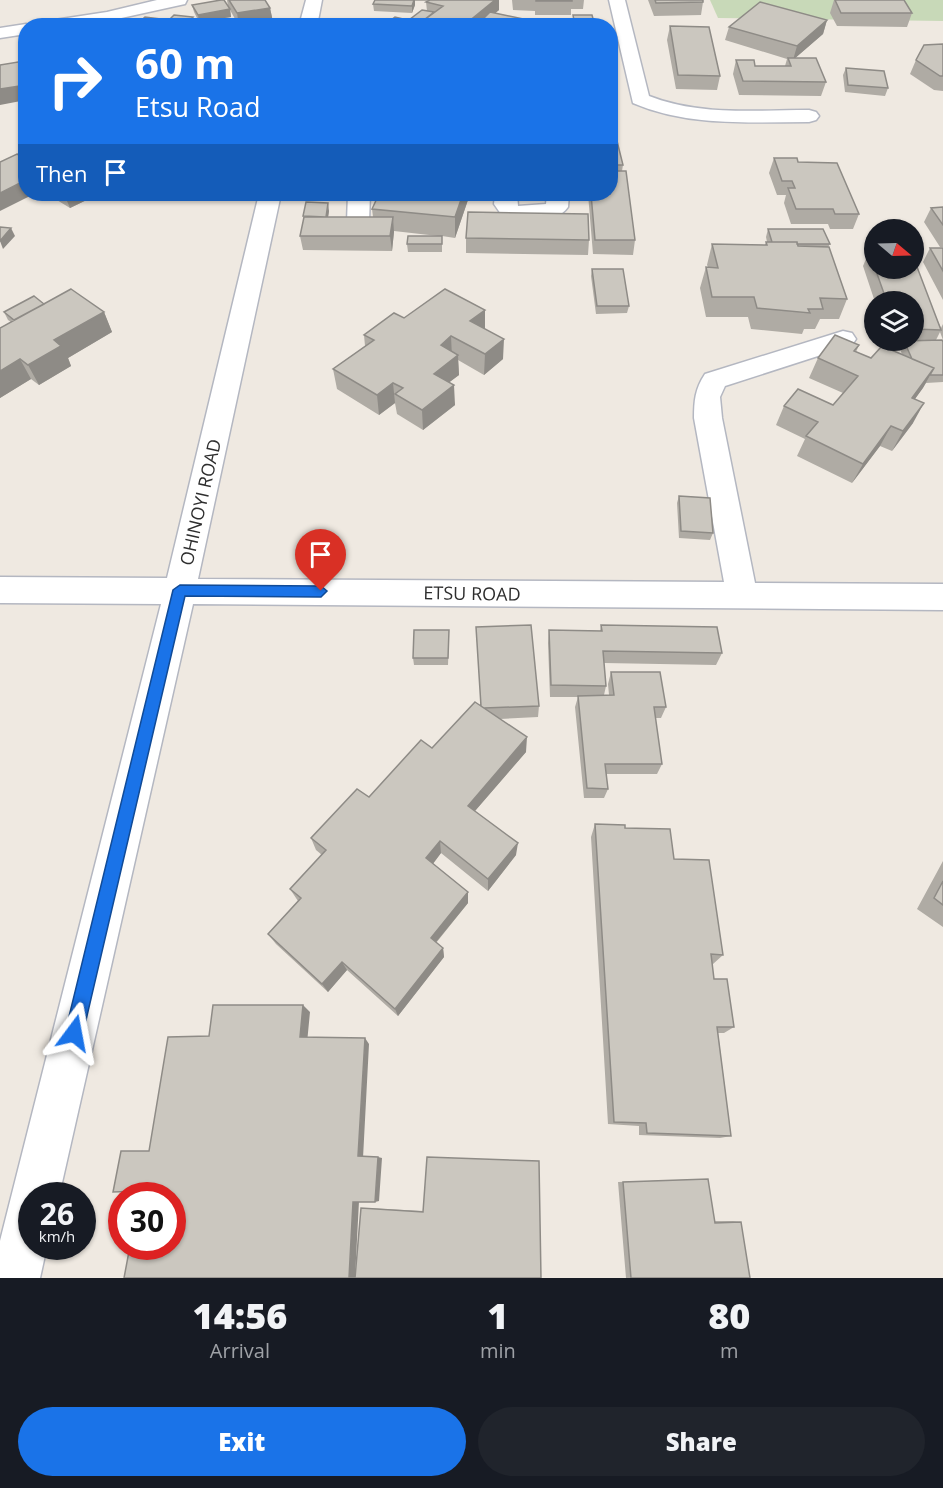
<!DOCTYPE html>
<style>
:root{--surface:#171b24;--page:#20242c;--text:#f1f3f6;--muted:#9ea1a6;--accent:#1a73e8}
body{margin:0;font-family:"Open Sans",sans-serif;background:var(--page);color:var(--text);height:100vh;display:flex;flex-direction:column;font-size:22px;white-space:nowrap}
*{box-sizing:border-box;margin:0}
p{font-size:20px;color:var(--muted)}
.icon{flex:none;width:33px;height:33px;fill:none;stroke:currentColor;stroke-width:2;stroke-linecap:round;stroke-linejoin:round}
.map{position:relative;height:1278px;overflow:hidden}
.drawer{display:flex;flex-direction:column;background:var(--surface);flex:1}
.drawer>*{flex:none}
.guide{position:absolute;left:18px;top:18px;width:600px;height:183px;border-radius:24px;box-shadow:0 2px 4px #0004;background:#1a73e8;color:#fff;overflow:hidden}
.needle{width:39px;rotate:109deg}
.tools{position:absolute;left:864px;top:219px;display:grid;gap:12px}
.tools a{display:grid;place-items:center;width:60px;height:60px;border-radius:50%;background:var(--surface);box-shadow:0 2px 4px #0004;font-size:30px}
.speed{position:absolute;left:18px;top:1182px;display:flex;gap:12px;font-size:30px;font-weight:700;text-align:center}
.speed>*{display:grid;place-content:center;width:78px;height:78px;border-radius:50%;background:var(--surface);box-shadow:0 2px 4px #0004;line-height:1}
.speed small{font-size:15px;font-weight:400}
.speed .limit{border:9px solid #d22;background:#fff;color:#111}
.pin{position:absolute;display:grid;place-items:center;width:51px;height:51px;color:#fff;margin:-62px -26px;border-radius:50% 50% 50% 0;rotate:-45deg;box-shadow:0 0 6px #0007}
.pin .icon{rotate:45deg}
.me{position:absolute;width:66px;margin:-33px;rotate:13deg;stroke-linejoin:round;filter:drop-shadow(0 0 4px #0008)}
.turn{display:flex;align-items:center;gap:21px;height:126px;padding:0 18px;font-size:27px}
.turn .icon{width:78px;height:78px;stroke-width:2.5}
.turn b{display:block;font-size:42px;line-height:51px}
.then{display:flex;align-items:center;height:57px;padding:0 18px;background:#0003;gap:12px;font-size:22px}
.eta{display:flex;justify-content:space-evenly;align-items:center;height:102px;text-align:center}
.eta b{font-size:36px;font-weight:800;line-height:42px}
.primary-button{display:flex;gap:12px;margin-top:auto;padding:12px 18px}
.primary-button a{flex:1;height:69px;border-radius:36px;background:var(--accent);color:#fff;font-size:24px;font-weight:800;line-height:69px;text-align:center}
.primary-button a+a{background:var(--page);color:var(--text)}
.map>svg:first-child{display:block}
</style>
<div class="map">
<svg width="943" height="1278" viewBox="0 0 943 1278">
<rect width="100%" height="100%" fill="#efe9e1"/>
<path fill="#c8d9b8" d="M710,0H943V21L718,18Z"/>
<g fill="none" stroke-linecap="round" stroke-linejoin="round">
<defs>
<path id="minor" d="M157,0H187L185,4L85,26H40L48,21L107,12Z
M306,0H322L317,26H299Z
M609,0H625L649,96C699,116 756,110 809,110L816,112L819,116L816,120L809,122C750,122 689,127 633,103Z
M26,24L32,26H26V34L0,38V28Z
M259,194H281L198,579L724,582L694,418C694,401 695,389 705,374L843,331L852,333L856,339L852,345L725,386L720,397L722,418L755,583L943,584V610L193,604L59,1196H32V1246H47L40,1278H0V1241L161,604L0,603V577L167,578Z
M348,194H370L369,222L366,227H350L347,222Z
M495,194H517L518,206L546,204L547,194H569L568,207C556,225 521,221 503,217L494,204Z"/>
</defs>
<use href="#minor" stroke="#b4b7c1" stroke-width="3"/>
<use href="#minor" fill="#fff" fill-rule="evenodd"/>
</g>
<path fill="#afaba4" d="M227,0H265L270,8L273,22L250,26H239L230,10L231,17L199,22L194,12L192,5L228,6Z
M375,0H499V10L495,13L542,23V26H383L409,20L427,11L426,2L428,1H415V5L412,13L374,11L373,4Z
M512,0H584L583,9H571V15H535V11L513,10Z
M648,0H703V2L701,15L654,16Z
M834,0H904L912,13L907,27L837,26L830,13Z
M827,20L823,34L795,58L826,82L821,96L739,95L733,74L736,60L755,66H785L787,59L725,40L729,27Z
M670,26L720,76L717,90L676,89L667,40Z
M943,44V91L934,90L910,74L916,60Z
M846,68L888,88L885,96L845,92L843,75Z
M610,113L623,165L622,171L635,240L633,255L593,254L588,194H610Z
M774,158L798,162L859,214L853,229H830L828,224H791L784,203L786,195H777L769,173Z
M47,194H99L70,208Z
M379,194H470L455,238L442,236V252H408L407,244L438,236L394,231L392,251L303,250L300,236L304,219L303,216L329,211L328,217H373L372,209Z
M943,207V247H940L924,222L931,208Z
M768,229L830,244L828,247L847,299L839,319H820L815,329H804L802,334L751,329L748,317H706L700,288L706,267H708L707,265L712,244L765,245L766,242H767L766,237Z
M466,238L589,240L588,255L466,253Z
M930,248H943V300L923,262Z
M869,252H874V268H914L941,328L943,324V340L940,332L936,340L943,342V382L926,383L915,399L913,423L892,451L880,446L852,483L797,456L805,439L776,425L784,406L833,405L843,393L809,378L818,358L859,345L856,352L871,358L902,355L900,348L902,343H889L888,340H914V302H875L863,266Z
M592,269L629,306L627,313L596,314L591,276Z
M44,304L104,312L112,332L68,358L71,366L39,385L31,379L0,398V328L11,322L8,320L4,312Z
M404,318L485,329L503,359L484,375L458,360L459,375L449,382L455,405L423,430L397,414L395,403L379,415L337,389L333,369L365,346L364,335Z
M679,496L713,533L710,540L679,538L677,503Z
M601,625L722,653L716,665L604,663L606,686L604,695H609L608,684L611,672L666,707L661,718H655L662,764L657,774H606L608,789L604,798H584L575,707L578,697H550L548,643L549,630L600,631Z
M476,627L539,706L538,717L500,719L526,752L475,811L516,855L488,891L441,853L433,864L468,892V903L436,943L443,948L444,957L398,1016L347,970L328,992L276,944L268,934L298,901L290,889L322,855L316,850L311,838L369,797L432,748L481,705Z
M449,636L448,665H414L413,658Z
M595,824L625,828L674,859L723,955L713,964H712L714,979L734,1027L724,1033H718L731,1136L720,1138L639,1135V1126L608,1124L591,837Z
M943,861V927L917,909Z
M708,1179L714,1221H733L741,1222L750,1278H626L618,1182Z
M361,1208H366L424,1211L541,1278Z"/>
<path fill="#8e8b86" d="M414,0H415V5L412,13V6Z
M495,0H499V10L480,26H463Z
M270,8L273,22L250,26H239L237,13Z
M230,9L231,17L199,22L198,15Z
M193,17L195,26H184Z
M827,20L823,34L793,60L797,46Z
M26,85V100L0,105V89Z
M26,180V194H34L0,211V193Z
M64,194H99L70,208Z
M463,194H470L455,238V217Z
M328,203L329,211L327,224L326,217Z
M393,217L394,232L392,251L390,236Z
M11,228L15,236L3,249L0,241Z
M485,310V330L470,321Z
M104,312L112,332L68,358L71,366L39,385L28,365L54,340Z
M451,336L452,357L441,345Z
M504,339L503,359L484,375L485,354Z
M458,355L459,375L434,394V374Z
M20,359L31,379L0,398V371Z
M934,368L923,388L901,418L912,398Z
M393,383L395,403L379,415L377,395Z
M454,385L455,405L423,430L422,410Z
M924,403L913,423L892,451L903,431Z
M891,426L880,446L852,483L863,464Z
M527,737L526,752L468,819V806Z
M440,841L441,853L428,870L426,858Z
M518,843L516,855L488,891V879Z
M468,892V903L432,947L431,938Z
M443,948L444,957L398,1016L395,1009Z
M342,962L347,970L328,992L322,984Z
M303,1005L310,1012L307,1043L300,1037Z
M365,1038L369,1044L363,1158L358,1156Z
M378,1157L382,1158L379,1201L375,1202Z
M359,1201L355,1278H349L353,1202Z"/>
<path fill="#cbc7bf" stroke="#8e8b86" stroke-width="1.5" d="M221,0H224L230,9L198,15L192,5Z
M229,0H265L270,8L237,13Z
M375,0H414L412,6L373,4Z
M430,0H495L463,26H383L395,17L420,23L443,6L426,2Z
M536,0H572V1H536Z
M655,0H703V2L656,3Z
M835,0H904L912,13H841Z
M760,2L827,20L797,46L729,27Z
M422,10L434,12L420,23L409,20Z
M490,12L542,23L539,26H476Z
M174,15L193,17L184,26H113L116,22L137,24L145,17L169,20Z
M573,15H592L595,26H575Z
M341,20L360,21L357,26H338Z
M670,26L709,27L720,76L678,75Z
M943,44V76H940L916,60L924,45Z
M788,58H816L826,82L743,81L736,60H754L755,66H791Z
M24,61L26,67V85L0,89V65Z
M846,68L884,71L888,88L848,85Z
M610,113L623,165H610Z
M17,154L26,159V180L0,193V162Z
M774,158H797L798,162L837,163L859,214H835L833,209H796L788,188H795L792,181H782Z
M610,171H626L635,240H595L591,194H610Z
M379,194H463L455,217L372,209Z
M306,202L328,203L326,217L303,216Z
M943,207V225L931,208Z
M468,212L588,214L589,240L466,238Z
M304,217H393L390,236H300Z
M0,227L11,228L0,241Z
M768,229H823L830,244H797V242H772Z
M408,236H442V244H407Z
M766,242H797L798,246L829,247L847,299L820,298L823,309H808L810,313L757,308L754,297H712L706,267L718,268L712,244L767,245Z
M930,248H943V271Z
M869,252H874V267Z
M914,259L941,330L914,329V302H887L875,268H914Z
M592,269H623L629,306H597Z
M71,289L104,312L54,340L61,346L28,365L20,359L0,371V328Z
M445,289L485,310L470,321L504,339L485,354L451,336L441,345L458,355L434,374L454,385L422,410L395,394L403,388L393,383L377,395L333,369L374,340L364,335L394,313L404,318Z
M34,296L44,304L14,320L4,312Z
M835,335L859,345L854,351L871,358L882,346L934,368L912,398L924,403L903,431L891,426L863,464L806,436L818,422L784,406L798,389L833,405L858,376L818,358Z
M942,340L943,342V375H930L934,368L912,359L904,341Z
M679,496L710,498L713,533L681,531Z
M531,625L539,706L484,708L481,706L476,627Z
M601,625L717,627L722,653L603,651L606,686L551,685L549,630L602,631Z
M414,630H449L448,658H413Z
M611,672H660L666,707H654L662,764H605L608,789L587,788L578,696L614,695Z
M475,702L527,737L468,806L518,843L488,879L440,841L426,858L468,892L431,938L443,948L395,1009L342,962L322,984L268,934L301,898L290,889L326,850L311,838L357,789L369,797L421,740L432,748Z
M595,824L625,825V828L670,829L674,859L709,860L723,955L711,954L714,979H727L734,1027H717L731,1136L647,1133L646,1123L614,1122Z
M943,881V905L934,898Z
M213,1005H303L300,1037L365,1038L358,1156L378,1157L375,1202H353L349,1278H124L130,1246H172V1196H139L140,1191L113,1192L121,1151H149L168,1037L209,1036Z
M427,1157L539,1161L541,1278H355L361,1208L423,1212Z
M708,1179L715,1223L741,1222L750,1278H631L623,1182Z"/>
<path fill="#1a73e8" stroke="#114b97" stroke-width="1.5" d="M180,585L321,586L327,591L321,597L185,596L83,1033L80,1039L74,1041L68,1039L65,1033L173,590Z"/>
<g text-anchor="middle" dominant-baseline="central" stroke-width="5" stroke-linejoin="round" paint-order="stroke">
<g font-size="18" fill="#2e2e2e" stroke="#fff">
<text transform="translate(200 502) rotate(-77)">OHINOYI ROAD</text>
<text transform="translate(472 593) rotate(1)">ETSU ROAD</text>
</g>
</g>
</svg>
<div class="tools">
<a><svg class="needle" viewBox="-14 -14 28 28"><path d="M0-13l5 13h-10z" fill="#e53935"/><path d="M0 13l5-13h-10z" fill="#9ea1a6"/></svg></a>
<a><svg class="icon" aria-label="layers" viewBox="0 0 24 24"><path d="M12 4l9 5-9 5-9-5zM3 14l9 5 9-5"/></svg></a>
</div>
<div class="speed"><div>26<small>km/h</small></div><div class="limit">30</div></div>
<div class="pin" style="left:321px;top:591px;background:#d93025"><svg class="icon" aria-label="arrive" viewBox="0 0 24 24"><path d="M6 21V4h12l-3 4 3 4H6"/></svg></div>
<svg class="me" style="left:74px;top:1033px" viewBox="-20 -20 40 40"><path d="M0-17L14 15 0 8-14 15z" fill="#1a73e8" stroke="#fff" stroke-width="4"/></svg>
<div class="guide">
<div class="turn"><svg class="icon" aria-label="right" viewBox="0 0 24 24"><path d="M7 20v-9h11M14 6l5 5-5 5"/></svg><div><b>60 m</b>Etsu Road</div></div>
<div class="then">Then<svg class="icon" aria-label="arrive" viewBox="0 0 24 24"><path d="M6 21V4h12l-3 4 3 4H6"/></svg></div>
</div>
</div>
<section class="drawer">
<div class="eta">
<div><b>14:56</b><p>Arrival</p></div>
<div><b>1</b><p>min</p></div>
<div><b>80</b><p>m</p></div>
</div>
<div class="primary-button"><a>Exit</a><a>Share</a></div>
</section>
